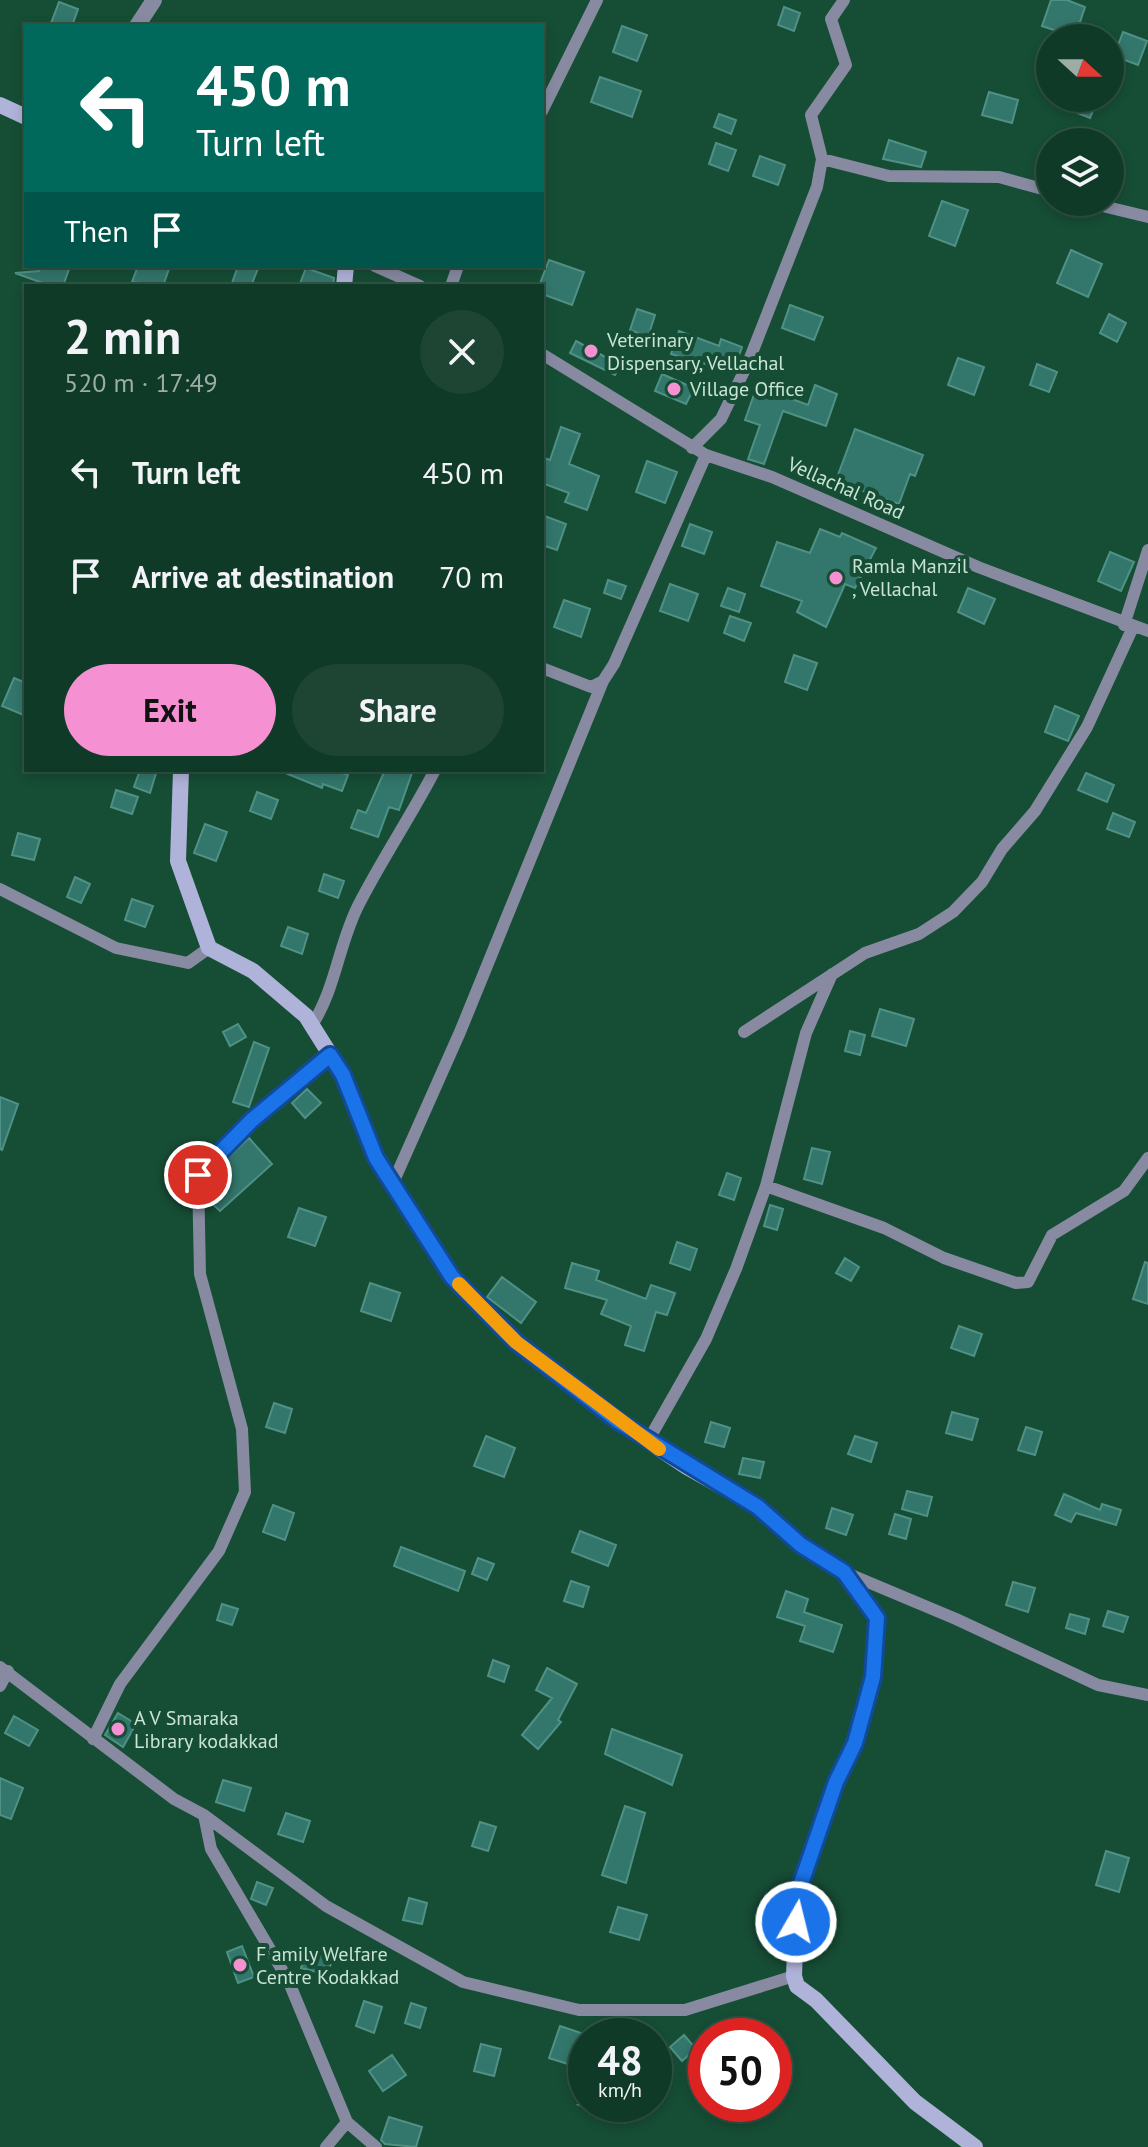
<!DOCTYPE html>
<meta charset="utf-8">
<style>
:root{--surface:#103a28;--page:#1e4534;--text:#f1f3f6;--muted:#9cada8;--line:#305445;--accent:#f591d2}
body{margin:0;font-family:"PT Sans",sans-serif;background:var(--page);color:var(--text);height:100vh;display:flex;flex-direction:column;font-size:30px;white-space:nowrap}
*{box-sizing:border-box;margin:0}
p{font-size:26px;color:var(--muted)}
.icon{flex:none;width:44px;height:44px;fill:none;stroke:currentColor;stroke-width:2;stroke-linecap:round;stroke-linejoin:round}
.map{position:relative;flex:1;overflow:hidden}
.sheet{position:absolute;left:24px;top:284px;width:520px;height:488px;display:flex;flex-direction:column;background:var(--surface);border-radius:0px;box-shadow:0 4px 12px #0003,0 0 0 2px var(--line)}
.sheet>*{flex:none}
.banner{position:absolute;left:24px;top:24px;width:520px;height:244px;border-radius:0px;box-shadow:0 4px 12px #0003,0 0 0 2px var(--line);background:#00695c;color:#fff;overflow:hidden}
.needle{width:52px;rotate:111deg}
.tools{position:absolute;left:1036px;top:24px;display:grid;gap:16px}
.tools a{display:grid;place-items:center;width:88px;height:88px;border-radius:50%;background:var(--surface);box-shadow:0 4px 12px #0003,0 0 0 2px var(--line);font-size:40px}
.speed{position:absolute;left:568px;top:2018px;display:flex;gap:16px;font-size:40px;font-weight:700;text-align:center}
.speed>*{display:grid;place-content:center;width:104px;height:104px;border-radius:50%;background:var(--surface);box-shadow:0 4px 12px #0003,0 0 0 2px var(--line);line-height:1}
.speed small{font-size:20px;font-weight:400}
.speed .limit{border:12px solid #d22;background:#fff;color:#111}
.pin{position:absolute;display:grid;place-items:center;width:68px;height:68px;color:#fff;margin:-34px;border:4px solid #fff;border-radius:50%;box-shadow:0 2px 8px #0007}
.me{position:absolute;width:88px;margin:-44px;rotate:8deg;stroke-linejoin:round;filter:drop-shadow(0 0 6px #0008)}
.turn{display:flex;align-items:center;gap:28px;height:168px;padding:0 40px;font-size:36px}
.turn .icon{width:104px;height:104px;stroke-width:2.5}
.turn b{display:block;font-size:56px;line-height:68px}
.then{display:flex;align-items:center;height:76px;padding:0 40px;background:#0003;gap:16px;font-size:30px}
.round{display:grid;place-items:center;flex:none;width:84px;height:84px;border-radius:42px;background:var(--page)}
.headline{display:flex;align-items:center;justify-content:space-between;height:136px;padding:0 40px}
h1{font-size:48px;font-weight:800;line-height:60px}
.primary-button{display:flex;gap:16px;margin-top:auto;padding:16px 40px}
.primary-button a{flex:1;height:92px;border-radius:48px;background:var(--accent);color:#111;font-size:32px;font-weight:800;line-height:92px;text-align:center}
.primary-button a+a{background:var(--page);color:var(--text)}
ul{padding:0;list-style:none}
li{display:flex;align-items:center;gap:24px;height:104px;padding:0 40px}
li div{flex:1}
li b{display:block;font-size:30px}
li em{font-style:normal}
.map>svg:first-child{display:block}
</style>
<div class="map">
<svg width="1148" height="2147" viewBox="0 0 1148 2147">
<rect width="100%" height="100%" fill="#164d35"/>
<path fill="#33766b" stroke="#509186" stroke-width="2" d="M1051,0H1067L1085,7L1075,37L1042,26Z
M59,2L78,9L72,26H50Z
M784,7L800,13L794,31L778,25Z
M622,26L647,35L637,61L613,52Z
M1123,32L1147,41L1138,65L1114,56Z
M600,77L641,91L632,117L591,102Z
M989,92L1018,100L1012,123L982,115Z
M1077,98H1098L1090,118L1072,111Z
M719,114L736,120L731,134L714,127Z
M889,140L926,152L921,167L883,159Z
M716,143L736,150L728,171L709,164Z
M760,156L785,165L778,185L753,176Z
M942,201L968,210L955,246L929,236Z
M1071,250L1102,264L1088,297L1057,283Z
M549,260L584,272L572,305L542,294L539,286Z
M41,266L69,269L63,286H51L15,273L39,271Z
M138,266H170L163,286L132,282Z
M238,266H259L251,286H231Z
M306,268L334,278L333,286H299Z
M790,305L823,317L814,340L782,328Z
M637,309L655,315L648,337L630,330Z
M1109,314L1126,323L1117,342L1100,333Z
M679,331L719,346L721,339L742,347L733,372L671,354Z
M576,341L620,365L615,375L570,353Z
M958,358L984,367L974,395L948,385Z
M1037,364L1057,372L1049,392L1030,385Z
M662,374L694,388L686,404L655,391Z
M815,385L837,394L826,426L783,411L764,464L748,459L760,425L745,420L757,386L808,405Z
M561,427L580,434L569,464L599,476L587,510L565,502L569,493L542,483V465L544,458L550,460Z
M855,429L923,455L915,476L910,474L899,504L860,490L857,498L832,491Z
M647,461L677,472L665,503L636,492Z
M542,515L566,524L557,550L542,545Z
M690,524L712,532L704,554L682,546Z
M820,529L840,537L842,533L876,548L855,588L845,584L826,627L797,612L802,601L761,586L777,542L810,553Z
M1110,552L1134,562L1121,591L1098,581Z
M608,580L626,586L621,599L604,593Z
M670,584L698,594L688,621L660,611Z
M728,588L745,594L739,612L721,606Z
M968,588L995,599L984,624L958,612Z
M564,600L590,609L581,637L554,627Z
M730,616L751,623L744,641L724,633Z
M794,655L817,663L807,690L785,682Z
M14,678L26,683V716L2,706Z
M1055,706L1079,716L1068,741L1045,732Z
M140,770H157L150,793L134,787Z
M278,770H334L348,775L342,791L323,784L322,788Z
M385,770H413L399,810L389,807L378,837L351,828L358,810L366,813Z
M1086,773L1114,785L1107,802L1078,790Z
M116,790L138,797L132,814L111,807Z
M257,792L278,800L271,819L250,811Z
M1113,813L1135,822L1129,837L1107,829Z
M205,824L227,832L216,861L194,853Z
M18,833L40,839L34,860L12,855Z
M324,874L344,881L338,898L319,891Z
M75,877L90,884L81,903L67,897Z
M132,899L153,906L145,927L125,920Z
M288,927L308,934L302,954L281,946Z
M880,1009L914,1019L906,1046L872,1036Z
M238,1024L246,1037L230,1046L223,1032Z
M850,1031L865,1035L860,1055L845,1051Z
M254,1042L269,1048L249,1107L233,1102Z
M307,1089L321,1103L305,1118L292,1103Z
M0,1097L18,1104L2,1150L0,1149Z
M249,1138L272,1164L220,1211L207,1199V1186L229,1165L225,1160Z
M812,1148L830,1152L822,1184L804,1179Z
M727,1173L741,1178L734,1200L719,1195Z
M770,1205L783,1209L777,1230L764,1226Z
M299,1208L326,1217L315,1246L288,1237Z
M677,1242L697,1249L690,1270L670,1263Z
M845,1258L859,1267L851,1281L836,1273Z
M1145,1262L1148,1263V1304L1133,1299Z
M572,1263L599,1271L596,1280L646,1299L651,1285L675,1293L667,1315L656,1312L644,1351L625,1345L631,1326L601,1314L607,1300L565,1288Z
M502,1277L536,1302L521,1323L487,1297Z
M370,1283L400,1293L391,1321L361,1311Z
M959,1326L982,1334L974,1356L951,1348Z
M274,1403L292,1409L285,1433L266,1427Z
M952,1412L978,1419L972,1440L946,1433Z
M711,1422L730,1428L724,1447L705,1442Z
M1026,1427L1042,1432L1035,1455L1018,1450Z
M486,1436L515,1448L504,1477L474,1466Z
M855,1436L877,1443L871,1462L848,1454Z
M743,1458L764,1462L760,1478L739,1474Z
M907,1491L932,1497L927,1516L902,1509Z
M1064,1494L1100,1510L1102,1504L1121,1510L1116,1525L1076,1513L1071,1522L1055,1515Z
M273,1505L294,1513L285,1540L263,1532Z
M832,1508L853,1515L846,1535L826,1528Z
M895,1514L911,1519L906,1539L889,1534Z
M580,1531L616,1545L608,1566L572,1552Z
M401,1547L465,1571L458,1591L394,1566Z
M478,1558L494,1564L487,1580L472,1574Z
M571,1581L589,1587L583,1607L564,1601Z
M1013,1582L1035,1588L1028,1612L1006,1605Z
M786,1591L808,1599L804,1612L842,1625L833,1652L800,1641L805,1626L777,1617Z
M222,1604L238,1609L232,1625L217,1620Z
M1108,1611L1128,1617L1123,1632L1103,1626Z
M1070,1614L1089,1619L1085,1634L1066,1628Z
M493,1660L509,1666L504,1682L488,1676Z
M547,1668L577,1684L558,1720L561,1722L538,1749L522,1735L552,1698L536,1690Z
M118,1713L136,1724L123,1747L105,1735Z
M14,1716L38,1730L29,1746L5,1733Z
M612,1729L682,1755L672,1785L605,1754Z
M0,1778L23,1788L11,1819L0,1815Z
M223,1780L251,1788L244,1811L216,1802Z
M625,1806L645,1813L626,1883L602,1875Z
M286,1813L310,1821L303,1842L278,1834Z
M480,1822L496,1827L488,1851L472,1846Z
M1106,1851L1129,1858L1119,1892L1096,1885Z
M257,1882L273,1888L266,1905L251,1899Z
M409,1898L427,1903L422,1924L403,1920Z
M618,1907L647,1915L639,1940L610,1932Z
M242,1946L254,1977L238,1983L227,1952Z
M306,1952L332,1959L328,1975L301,1968Z
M364,2001L382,2007L374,2033L356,2026Z
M411,2003L426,2008L420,2028L405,2023Z
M560,2026L587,2035L577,2067L549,2058Z
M684,2035L696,2049L682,2061L670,2047Z
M481,2044L501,2049L494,2076L474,2071Z
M392,2055L406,2075L383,2091L369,2071Z
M586,2104H632L625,2123L579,2105Z
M389,2117L422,2127L416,2147L385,2144L381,2140Z"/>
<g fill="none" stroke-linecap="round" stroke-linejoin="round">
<path stroke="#888aa2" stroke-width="12" d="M542,111L597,0
M822,159L811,115L846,65L831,19L844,0
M1086,202L1148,217
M375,266L420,286
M451,286L458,266
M542,354L706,455L772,477L978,567L1148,631
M692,448L721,419L748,363L817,187L822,159L889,176L999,177L1050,191
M1124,625L1148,550
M542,668L591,687L603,681L614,664L706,455
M0,889L116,948L188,963L209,948
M312,1025C336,988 339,942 359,904C382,859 411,816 435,770
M744,1032L865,953L919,934L953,912L982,882L1002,849L1035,811L1087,727L1133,627
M392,1185L460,1032L603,681
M766,1186L884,1228L944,1258L1016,1283L1028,1282L1052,1235L1124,1191L1148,1158
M648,1441L706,1339L736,1269L766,1186L806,1033L832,974
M844,1572L956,1619L1098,1685L1148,1695
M0,1667L174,1799L204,1815L326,1906L463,1982L579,2010H685L794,1976
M0,1686L8,1671
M93,1739L120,1684L219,1551L245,1492L242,1429L200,1274L198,1175L252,1120L330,1055
M204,1815L211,1849L288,1980L347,2122L376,2147
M326,2147L347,2122"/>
<path stroke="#888aa2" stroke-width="16" d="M137,26L154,0"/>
<path stroke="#b0b3d9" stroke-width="16" d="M0,105L26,117
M344,286L346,266
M181,770L178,861L209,948L253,971L306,1016L343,1075L376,1158L452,1277L516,1342L618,1421L687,1467L758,1507L801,1545L844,1572L877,1618L873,1677L855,1743L836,1782L797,1895L794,1976L797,1986L816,2000L915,2102L975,2147"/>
</g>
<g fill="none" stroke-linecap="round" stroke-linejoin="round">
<defs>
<path id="route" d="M198,1175L252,1120L330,1055L343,1075L376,1158L452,1277L516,1342L618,1421L758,1507L801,1545L844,1572L877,1618L873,1677L855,1743L836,1782L797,1895L796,1922"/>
</defs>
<use href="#route" stroke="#114b97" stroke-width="20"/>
<use href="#route" stroke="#1a73e8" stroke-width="14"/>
<path stroke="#f59e0b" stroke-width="14" d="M459,1284L516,1342L659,1449"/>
</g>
<g fill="#f591d2" stroke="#164d35" stroke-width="3">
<circle cx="591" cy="351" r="8"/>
<circle cx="674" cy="389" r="8"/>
<circle cx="836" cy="578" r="8"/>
<circle cx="118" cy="1729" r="8"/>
<circle cx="240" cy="1965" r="8"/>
</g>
<g text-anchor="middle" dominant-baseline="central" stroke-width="8" stroke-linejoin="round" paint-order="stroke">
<g font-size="20" fill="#c9e4d5" stroke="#164d35" text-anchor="start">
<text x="607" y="340">Veterinary<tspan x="607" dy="23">Dispensary, Vellachal</tspan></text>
<text x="690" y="389">Village Office</text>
<text x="852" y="566">Ramla Manzil<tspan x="852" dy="23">, Vellachal</tspan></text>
<text x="134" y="1718">A V Smaraka<tspan x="134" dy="23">Library kodakkad</tspan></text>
<text x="256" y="1954">F amily Welfare<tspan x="256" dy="23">Centre Kodakkad</tspan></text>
</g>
<g font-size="20" fill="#c9e4d5" stroke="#164d35">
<text transform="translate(846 488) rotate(24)">Vellachal Road</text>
</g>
</g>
</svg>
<div class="tools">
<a><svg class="needle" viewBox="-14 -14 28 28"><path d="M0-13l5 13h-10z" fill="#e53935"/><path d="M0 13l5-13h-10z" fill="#9cada8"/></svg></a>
<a><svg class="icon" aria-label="layers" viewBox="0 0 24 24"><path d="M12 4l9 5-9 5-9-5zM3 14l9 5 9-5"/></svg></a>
</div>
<div class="speed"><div>48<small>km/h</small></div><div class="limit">50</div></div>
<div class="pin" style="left:198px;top:1175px;background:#d93025"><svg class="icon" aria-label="arrive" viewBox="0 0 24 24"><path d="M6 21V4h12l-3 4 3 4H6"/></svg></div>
<svg class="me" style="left:796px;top:1922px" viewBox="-20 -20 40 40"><circle r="17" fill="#1a73e8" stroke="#fff" stroke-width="3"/><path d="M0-11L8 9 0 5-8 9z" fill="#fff"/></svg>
<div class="banner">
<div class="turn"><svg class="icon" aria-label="left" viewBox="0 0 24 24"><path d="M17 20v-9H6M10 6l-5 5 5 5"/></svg><div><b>450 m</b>Turn left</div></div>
<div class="then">Then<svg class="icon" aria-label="arrive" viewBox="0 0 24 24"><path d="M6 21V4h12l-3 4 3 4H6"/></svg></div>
</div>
<section class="sheet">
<div class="headline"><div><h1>2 min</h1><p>520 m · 17:49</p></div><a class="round"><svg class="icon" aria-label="close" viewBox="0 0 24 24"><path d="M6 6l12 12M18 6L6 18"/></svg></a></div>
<ul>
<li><svg class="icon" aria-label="left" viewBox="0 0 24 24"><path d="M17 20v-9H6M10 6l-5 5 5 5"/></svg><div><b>Turn left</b></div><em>450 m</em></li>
<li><svg class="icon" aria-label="arrive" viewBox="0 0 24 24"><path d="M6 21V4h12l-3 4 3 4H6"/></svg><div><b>Arrive at destination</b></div><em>70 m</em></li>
</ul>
<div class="primary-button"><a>Exit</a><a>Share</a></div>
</section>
</div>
